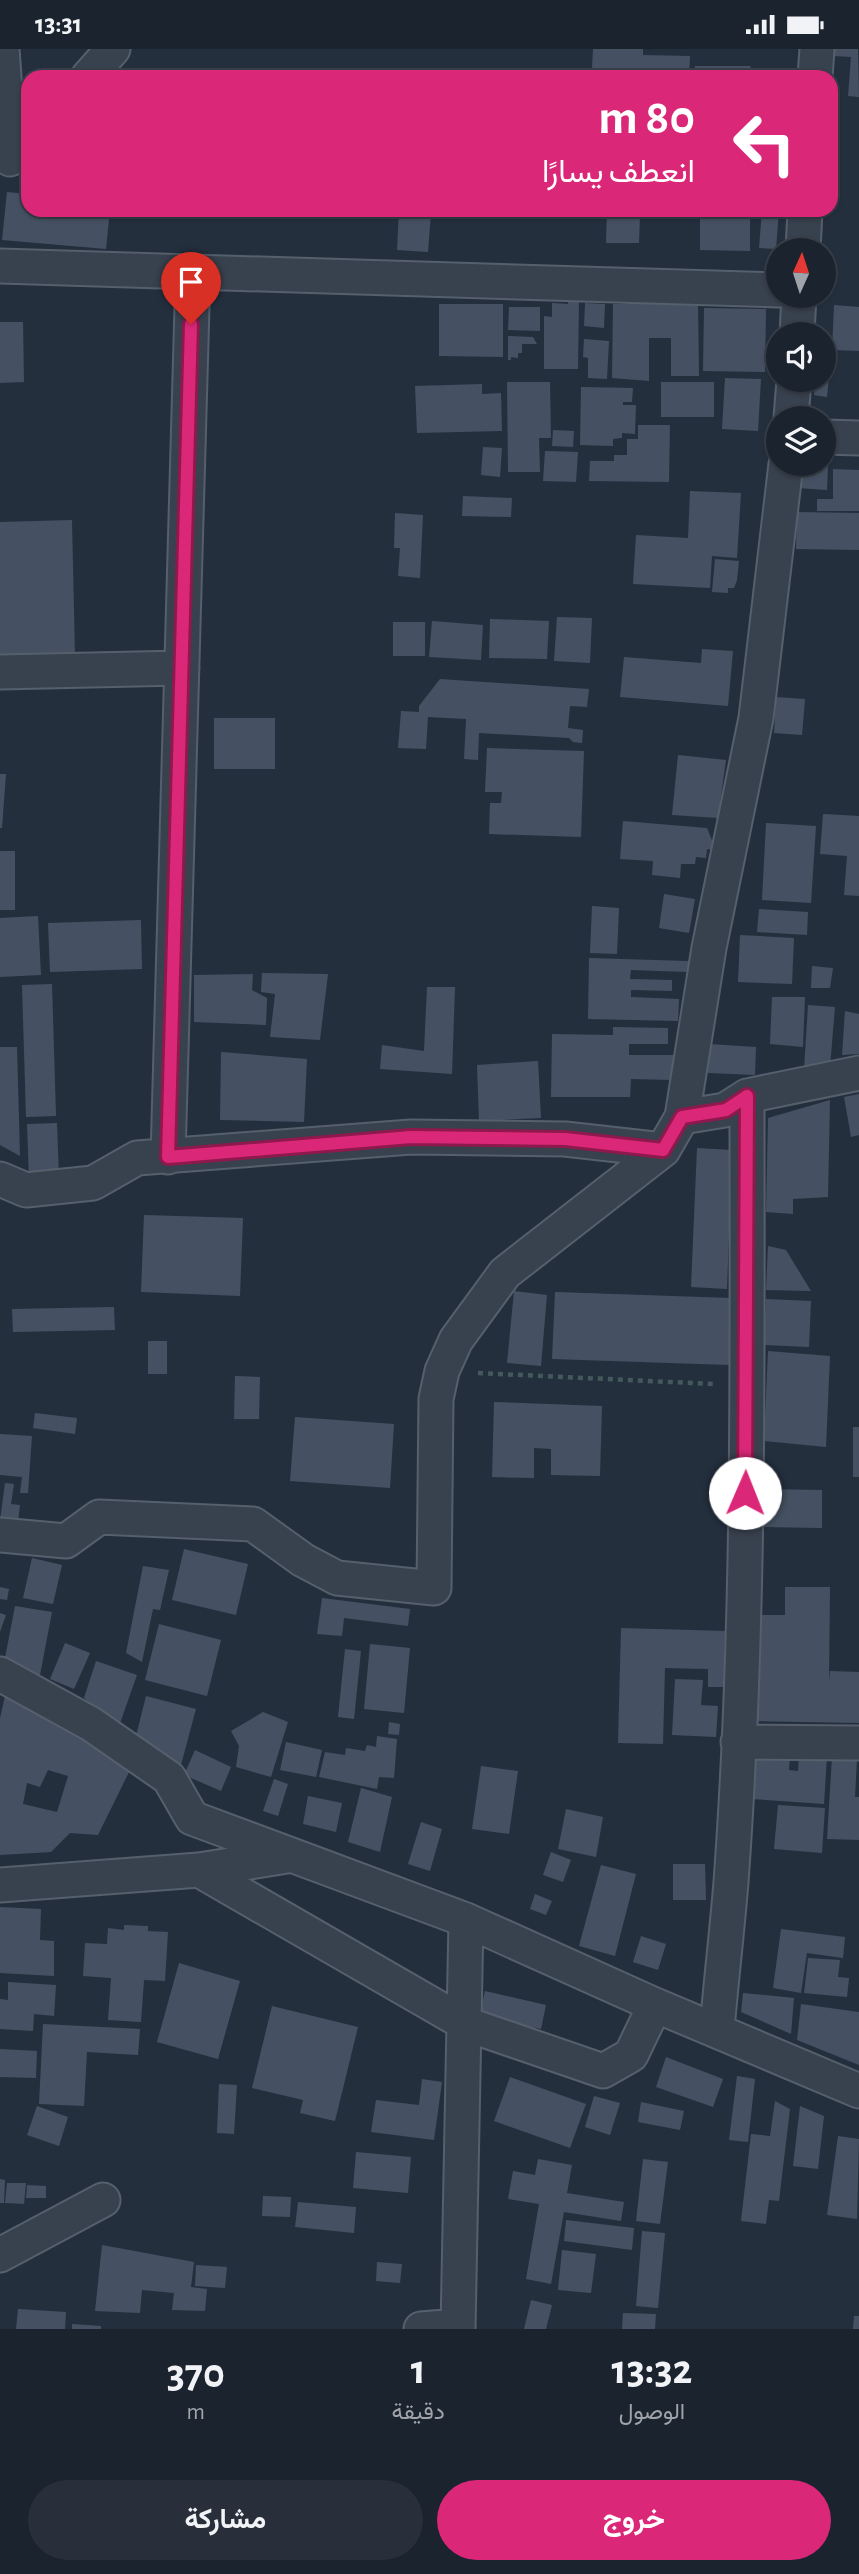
<!DOCTYPE html>
<html lang="ar">
<meta charset="utf-8">
<style>
:root{--surface:#1b232e;--page:#282f3a;--text:#f1f3f6;--muted:#a0a4aa;--line:#39404a;--accent:#db2777}
body{margin:0;font-family:"Alegreya Sans",Vazirmatn,sans-serif;background:var(--page);color:var(--text);direction:rtl;height:100vh;display:flex;flex-direction:column;font-size:26px;white-space:nowrap}
*{box-sizing:border-box;margin:0}
p{font-size:23px;color:var(--muted)}
.icon{flex:none;width:38px;height:38px;fill:none;stroke:currentColor;stroke-width:2;stroke-linecap:round;stroke-linejoin:round}
.map{position:relative;height:2280px;overflow:hidden;direction:ltr}
.sheet{display:flex;flex-direction:column;background:var(--surface);flex:1}
.sheet>*{flex:none}
.top-card{position:absolute;left:21px;top:21px;width:817px;height:147px;border-radius:21px;box-shadow:0 2px 5px #0004,0 0 0 2px var(--line);direction:rtl;background:#db2777;color:#fff;overflow:hidden}
.needle{width:46px;rotate:3deg}
.controls{position:absolute;left:766px;top:189px;display:grid;gap:14px}
.controls a{display:grid;place-items:center;width:70px;height:70px;border-radius:50%;background:var(--surface);box-shadow:0 2px 5px #0004,0 0 0 2px var(--line);font-size:35px}
.pin{position:absolute;display:grid;place-items:center;width:60px;height:60px;color:#fff;margin:-72px -30px;border-radius:50% 50% 50% 0;rotate:-45deg;box-shadow:0 0 7px #0007}
.pin .icon{rotate:45deg}
.me{position:absolute;width:77px;margin:-38px;rotate:1deg;stroke-linejoin:round;filter:drop-shadow(0 0 5px #0008)}
.turn{display:flex;align-items:center;gap:24px;height:147px;padding:0 28px;font-size:32px}
.turn .icon{width:91px;height:91px;stroke-width:2.5}
.turn b{display:block;font-size:49px;line-height:60px}
.eta{display:flex;justify-content:space-evenly;align-items:center;height:119px;text-align:center}
.eta b{font-size:42px;font-weight:700;line-height:49px}
.cta{display:flex;gap:14px;margin-top:auto;padding:14px 28px}
.cta a{flex:1;height:80px;border-radius:42px;background:var(--accent);color:#fff;font-size:28px;font-weight:700;line-height:80px;text-align:center}
.cta a+a{background:var(--page);color:var(--text)}
.status{display:flex;justify-content:space-between;align-items:center;height:49px;padding:0 35px;background:var(--surface);direction:ltr}
.status svg{height:19px;fill:currentColor}
.map>svg:first-child{display:block}
</style>
<div class="status"><b>13:31</b><svg viewBox="0 0 49 12"><path d="M0 12V9h3v3zM5 12V6h3v6zM10 12V3h3v9zM15 12V0h3v12zM26 1h20v11H26zM47 4h2v5h-2z"/></svg></div>
<div class="map">
<svg width="859" height="2280" viewBox="0 0 859 2280">
<rect width="100%" height="100%" fill="#242f3e"/>
<path fill="#455162" fill-rule="evenodd" d="M593,0H643V6L690,7L689,28H634L635,20L592,19Z
M834,0H858L859,48L848,47L851,8L834,7Z
M695,17H750L755,28H694Z
M7,143L28,145V161H110L106,200L2,191Z
M399,161H419L420,163L431,164L428,203L397,201Z
M607,161H666V167H640L639,194H606Z
M762,161H779L776,200L759,199Z
M700,165H750V202L700,201Z
M568,251H579L578,320H544V267L552,268V254L568,255Z
M585,254L605,255L604,279L584,277Z
M439,255H503V308L439,307Z
M613,255H698L699,327H671V289H649V332L612,329Z
M834,256L859,258V302L832,301Z
M509,258H540V282L508,281Z
M704,259L766,260L765,323L703,322Z
M0,273H23L24,333L0,334Z
M508,287L533,288L537,295H522V304H518V309L511,308V311H508Z
M584,290L609,292L607,330L588,329V309L583,308Z
M824,307L831,308L827,348L814,346L816,331H824Z
M725,329L761,330L758,382L722,380Z
M507,333H550L551,389H539L540,423H508Z
M661,333H714V368H661Z
M482,335V345L501,344L502,382L417,384L415,337Z
M581,338L633,339L632,353H623V356H636L635,385L622,384V389L613,390V397L580,396Z
M638,376H670L669,433L589,432L590,412H614V406H627V390H638Z
M553,381L574,382L573,398L552,397Z
M483,398L502,399L500,428L481,426Z
M545,402L578,403L576,433L543,432Z
M798,416L828,417L827,441L797,439Z
M833,420L859,421V462H817V450H833Z
M690,442L741,444L737,509L712,507L710,539L633,535L636,486L688,489Z
M463,447L512,449L511,468L462,467Z
M797,463L859,464V501L796,500Z
M395,464L423,466L420,529L398,527L400,499H394Z
M72,471L75,607L0,609V473Z
M715,510L739,512L737,531L734,539H728V544L712,543Z
M557,568L592,569L590,614L554,612Z
M490,570L549,572L547,610L489,609Z
M432,572L483,576L481,611L429,608Z
M393,573H425V607H393Z
M702,600L733,602L728,657L620,648L624,608L701,614Z
M440,630L589,640L587,658L570,657L568,679L583,681L582,694L573,693L569,689L479,684L478,711L464,710L466,670L428,668L426,700L398,699L401,662L419,663V657Z
M776,648L805,650L802,686L774,684Z
M214,669H275V720H214Z
M487,699L584,702L581,788L489,785L490,754H501L502,743H485Z
M678,706L726,711L718,769L672,766Z
M0,725H6L2,779H0Z
M823,765L859,767V847L844,846L847,807L820,805Z
M623,772L707,779L716,801L707,800L706,809L696,808L695,815H681L680,829L652,826L653,812L620,810Z
M766,774L816,777L811,854L762,851Z
M0,802H15V861H0Z
M664,845L695,850L689,884L659,879Z
M592,857L619,859L617,905L590,904Z
M759,860L808,863L807,886L757,883Z
M38,867L41,926L0,928V869Z
M141,871L142,920L50,923L48,874Z
M740,886L794,889L792,935L738,933Z
M589,909L688,912V923L631,921L630,930L672,931V942L631,941V948L679,950L678,972L588,970Z
M812,917L833,919L830,939H811Z
M262,924L328,925L320,991L270,988L275,945L261,943Z
M253,925L252,941L267,949L266,976L194,973V926Z
M52,935L56,1067L26,1068L22,936Z
M427,938H455L452,1025L380,1020L382,996L424,1002Z
M772,948H805L803,998L770,995Z
M808,956L835,958L830,1018L804,1021Z
M845,962L859,965V1005L842,1006Z
M613,978L668,979V995H629V1006H673V1031L631,1030L630,1048H551L552,985L613,986Z
M709,995L756,998L755,1026L708,1024Z
M0,998H17L20,1107L0,1096Z
M221,1003L307,1010L304,1073L220,1071Z
M538,1012L541,1069L479,1072L477,1016Z
M859,1045V1086L851,1088L844,1048Z
M830,1051L828,1148L793,1150V1165L766,1163L768,1069Z
M57,1074L59,1130L29,1131L27,1075Z
M697,1099L732,1101L727,1240L691,1238Z
M144,1166L243,1169L240,1247L141,1243Z
M768,1197L786,1201L811,1242L766,1241Z
M514,1242L547,1246L541,1317L507,1314Z
M555,1243L732,1249L729,1316L552,1310Z
M766,1250L811,1252L809,1298L764,1296Z
M114,1258L115,1281L13,1283L12,1260Z
M148,1292H167V1325H148Z
M768,1302L830,1307L826,1398L764,1392Z
M235,1327L260,1328L259,1370H234Z
M494,1353L602,1357L600,1427L551,1426V1400L534,1399V1429L492,1428Z
M35,1364L77,1369L75,1385L33,1379Z
M295,1368L394,1375L390,1439L290,1432Z
M853,1378H859V1428H853Z
M0,1385L32,1387L28,1444H20L22,1428L0,1426Z
M5,1434L14,1435L11,1455L20,1456L17,1481L0,1472Z
M762,1440L822,1441V1479L760,1478Z
M184,1500L248,1515L236,1566L172,1551Z
M32,1509L62,1516L53,1555L23,1549Z
M143,1517L169,1521L160,1561L153,1560L142,1613L126,1604Z
M0,1538L9,1540L7,1551L0,1550Z
M785,1538H830L829,1633L830,1622L859,1623V1674L755,1672L756,1566H785Z
M322,1549L410,1560L408,1577L344,1569L342,1587L317,1585Z
M15,1557L52,1563L40,1626L5,1609Z
M0,1564L6,1566L0,1583Z
M159,1575L221,1591L207,1647L145,1631Z
M621,1579L725,1582L724,1638H708V1620L665,1619L663,1695L618,1694Z
M65,1594L90,1604L74,1640L50,1630Z
M370,1595L410,1599L404,1664L364,1660Z
M345,1600L361,1602L354,1670L338,1668Z
M96,1612L137,1626L118,1680L84,1649Z
M675,1630L703,1631L701,1656L718,1657L716,1688L672,1686Z
M7,1638L133,1715L98,1786L70,1784L51,1803L0,1806V1669ZM48,1721L68,1727L57,1763L23,1755L27,1734L40,1738Z
M146,1647L196,1660L181,1716L132,1703Z
M263,1663L288,1673L271,1728L236,1718L239,1697L231,1682Z
M389,1673L400,1675L399,1686L388,1685Z
M377,1687L397,1690L394,1729L379,1728L377,1740L319,1728L325,1703L345,1706L346,1699L365,1702L367,1696L376,1698Z
M286,1693L322,1701L316,1728L280,1721Z
M195,1701L231,1718L221,1742L184,1726Z
M755,1703L790,1705L789,1721L798,1722L799,1707L827,1708L824,1755L752,1750Z
M832,1708L857,1710L855,1748H859V1791L827,1790Z
M481,1717L518,1722L509,1785L472,1780Z
M274,1730L288,1735L278,1767L263,1762Z
M361,1739L392,1748L380,1803L348,1793Z
M308,1747L342,1754L336,1783L303,1775Z
M778,1756L825,1759L822,1804L774,1800Z
M566,1760L603,1768L596,1808L558,1800Z
M421,1773L442,1780L430,1822L408,1815Z
M551,1803L571,1811L563,1833L543,1826Z
M673,1815H705L706,1851H673Z
M601,1816L636,1825L615,1907L579,1897Z
M535,1845L552,1852L546,1866L530,1860Z
M0,1858L41,1860L40,1891L54,1892V1927L0,1924Z
M124,1876L148,1877V1882L168,1883L165,1932L144,1931L141,1973L108,1971L111,1929L83,1927L85,1894L107,1895L108,1879L124,1881Z
M781,1880L845,1888L843,1909L807,1904L801,1944L773,1939Z
M641,1887L666,1895L658,1921L633,1913Z
M808,1909L840,1911L838,1928L849,1929L847,1948L804,1944Z
M179,1914L240,1932L218,2010L157,1993Z
M8,1933L56,1936L54,1967L34,1965L33,1982L0,1980V1950L8,1951Z
M485,1942L546,1956L541,1980L479,1967Z
M743,1944L794,1949L791,1985L741,1963Z
M801,1955L859,1963V2016L797,1991Z
M272,1957L358,1978L335,2072L300,2064L303,2051L252,2039Z
M43,1975L140,1980L138,2006L87,2003L84,2057L39,2055Z
M0,2000L37,2002L36,2029L0,2028Z
M666,2008L723,2030L713,2058L656,2038Z
M737,2027L755,2030L748,2093L729,2091Z
M510,2028L586,2055L570,2099L494,2072Z
M422,2030L442,2033L434,2091L371,2083L376,2051L419,2056Z
M219,2035L237,2036L234,2085L217,2084Z
M594,2047L620,2054L610,2086L585,2078Z
M775,2052L790,2060L779,2152L769,2151L766,2175L741,2172L751,2085L770,2087Z
M641,2053L684,2062L680,2081L638,2073Z
M37,2057L68,2068L59,2097L27,2086Z
M800,2057L824,2067L818,2120L793,2117Z
M838,2087L859,2090L857,2170L827,2166Z
M356,2103L411,2108L408,2144L353,2139Z
M538,2110L572,2116L567,2144L624,2153L621,2172L564,2163L551,2235L526,2230L539,2155L508,2150L513,2122L535,2126Z
M643,2110L668,2113L660,2175L636,2172Z
M0,2130L5,2131L4,2154H0Z
M7,2134H26L24,2155L5,2154Z
M27,2136L46,2137V2149H26Z
M263,2147L291,2148L290,2168L262,2167Z
M298,2153L356,2158L354,2184L295,2178Z
M566,2171L634,2179L632,2201L564,2192Z
M642,2182L665,2184L658,2259L636,2257Z
M102,2196L194,2213L191,2238L207,2240L205,2262L172,2261L174,2244L142,2241L140,2264L95,2262Z
M562,2201L596,2205L591,2244L558,2241Z
M377,2213L402,2215L400,2234L376,2232Z
M196,2216L227,2218L225,2239L195,2237Z
M531,2251L552,2256L546,2280H524Z
M18,2260L66,2263L65,2280H16Z
M623,2264L656,2265L655,2280H622Z
M854,2267H859V2280H853Z
M72,2275L101,2277V2280H72Z"/>
<g fill="none" stroke-linecap="round" stroke-linejoin="round">
<defs>
<path id="minor" d="M2,0L10,110
M88,28L113,0
M815,28L817,0
M803,201L805,161
M0,217L779,241
M797,285L799,247
M791,369L794,331
M824,388L859,389
M0,623L182,619
M682,1068L725,1061L747,1047L859,1024
M168,1108L193,222
M0,1130L26,1141L93,1134L137,1109L411,1088L565,1090L663,1101L682,1068L709,899L756,669L786,415
M0,1486L66,1492L99,1468L253,1475L303,1511L337,1529L434,1539L436,1350L442,1322L456,1291L505,1224L663,1101
M0,1625L91,1675L169,1729L192,1769L466,1871L655,1956L859,2042
M738,1693L859,1694
M199,1821L466,1975L603,2022L631,2006L655,1956
M0,1836L199,1821L287,1807
M717,1981C721,1932 727,1883 731,1833C750,1572 747,1309 747,1047
M0,2206L103,2151
M421,2280L457,2277
M458,2280L466,1871"/>
</defs>
<use href="#minor" stroke="#565f6c" stroke-width="37"/>
<path stroke="#44595c" stroke-width="4.5" stroke-dasharray="5 5" stroke-linecap="butt" d="M478,1324L713,1335"/>
<use href="#minor" stroke="#38414e" stroke-width="33"/>
</g>
<g fill="none" stroke-linecap="round" stroke-linejoin="round">
<defs>
<path id="route" d="M191,275L168,1108L411,1088L565,1090L663,1101L682,1068L726,1061L747,1047L745,1444"/>
</defs>
<use href="#route" stroke="#8e194d" stroke-width="18"/>
<use href="#route" stroke="#db2777" stroke-width="12"/>
</g>
</svg>
<div class="controls">
<a><svg class="needle" viewBox="-14 -14 28 28"><path d="M0-13l5 13h-10z" fill="#e53935"/><path d="M0 13l5-13h-10z" fill="#a0a4aa"/></svg></a>
<a><svg class="icon" aria-label="sound" viewBox="0 0 24 24"><path d="M4 9h4l5-4v14l-5-4H4zM17 9q2 3 0 6"/></svg></a>
<a><svg class="icon" aria-label="layers" viewBox="0 0 24 24"><path d="M12 4l9 5-9 5-9-5zM3 14l9 5 9-5"/></svg></a>
</div>
<div class="pin" style="left:191px;top:275px;background:#d93025"><svg class="icon" aria-label="arrive" viewBox="0 0 24 24"><path d="M6 21V4h12l-3 4 3 4H6"/></svg></div>
<svg class="me" style="left:745px;top:1444px" viewBox="-20 -20 40 40"><circle r="19" fill="#fff"/><path d="M0-13L10 11 0 6-10 11z" fill="#db2777"/></svg>
<div class="top-card">
<div class="turn"><svg class="icon" aria-label="left" viewBox="0 0 24 24"><path d="M17 20v-9H6M10 6l-5 5 5 5"/></svg><div><b>80 m</b>انعطف يسارًا</div></div>
</div>
</div>
<section class="sheet">
<div class="eta">
<div><b>13:32</b><p>الوصول</p></div>
<div><b>1</b><p>دقيقة</p></div>
<div><b>370</b><p>m</p></div>
</div>
<div class="cta"><a>خروج</a><a>مشاركة</a></div>
</section>
